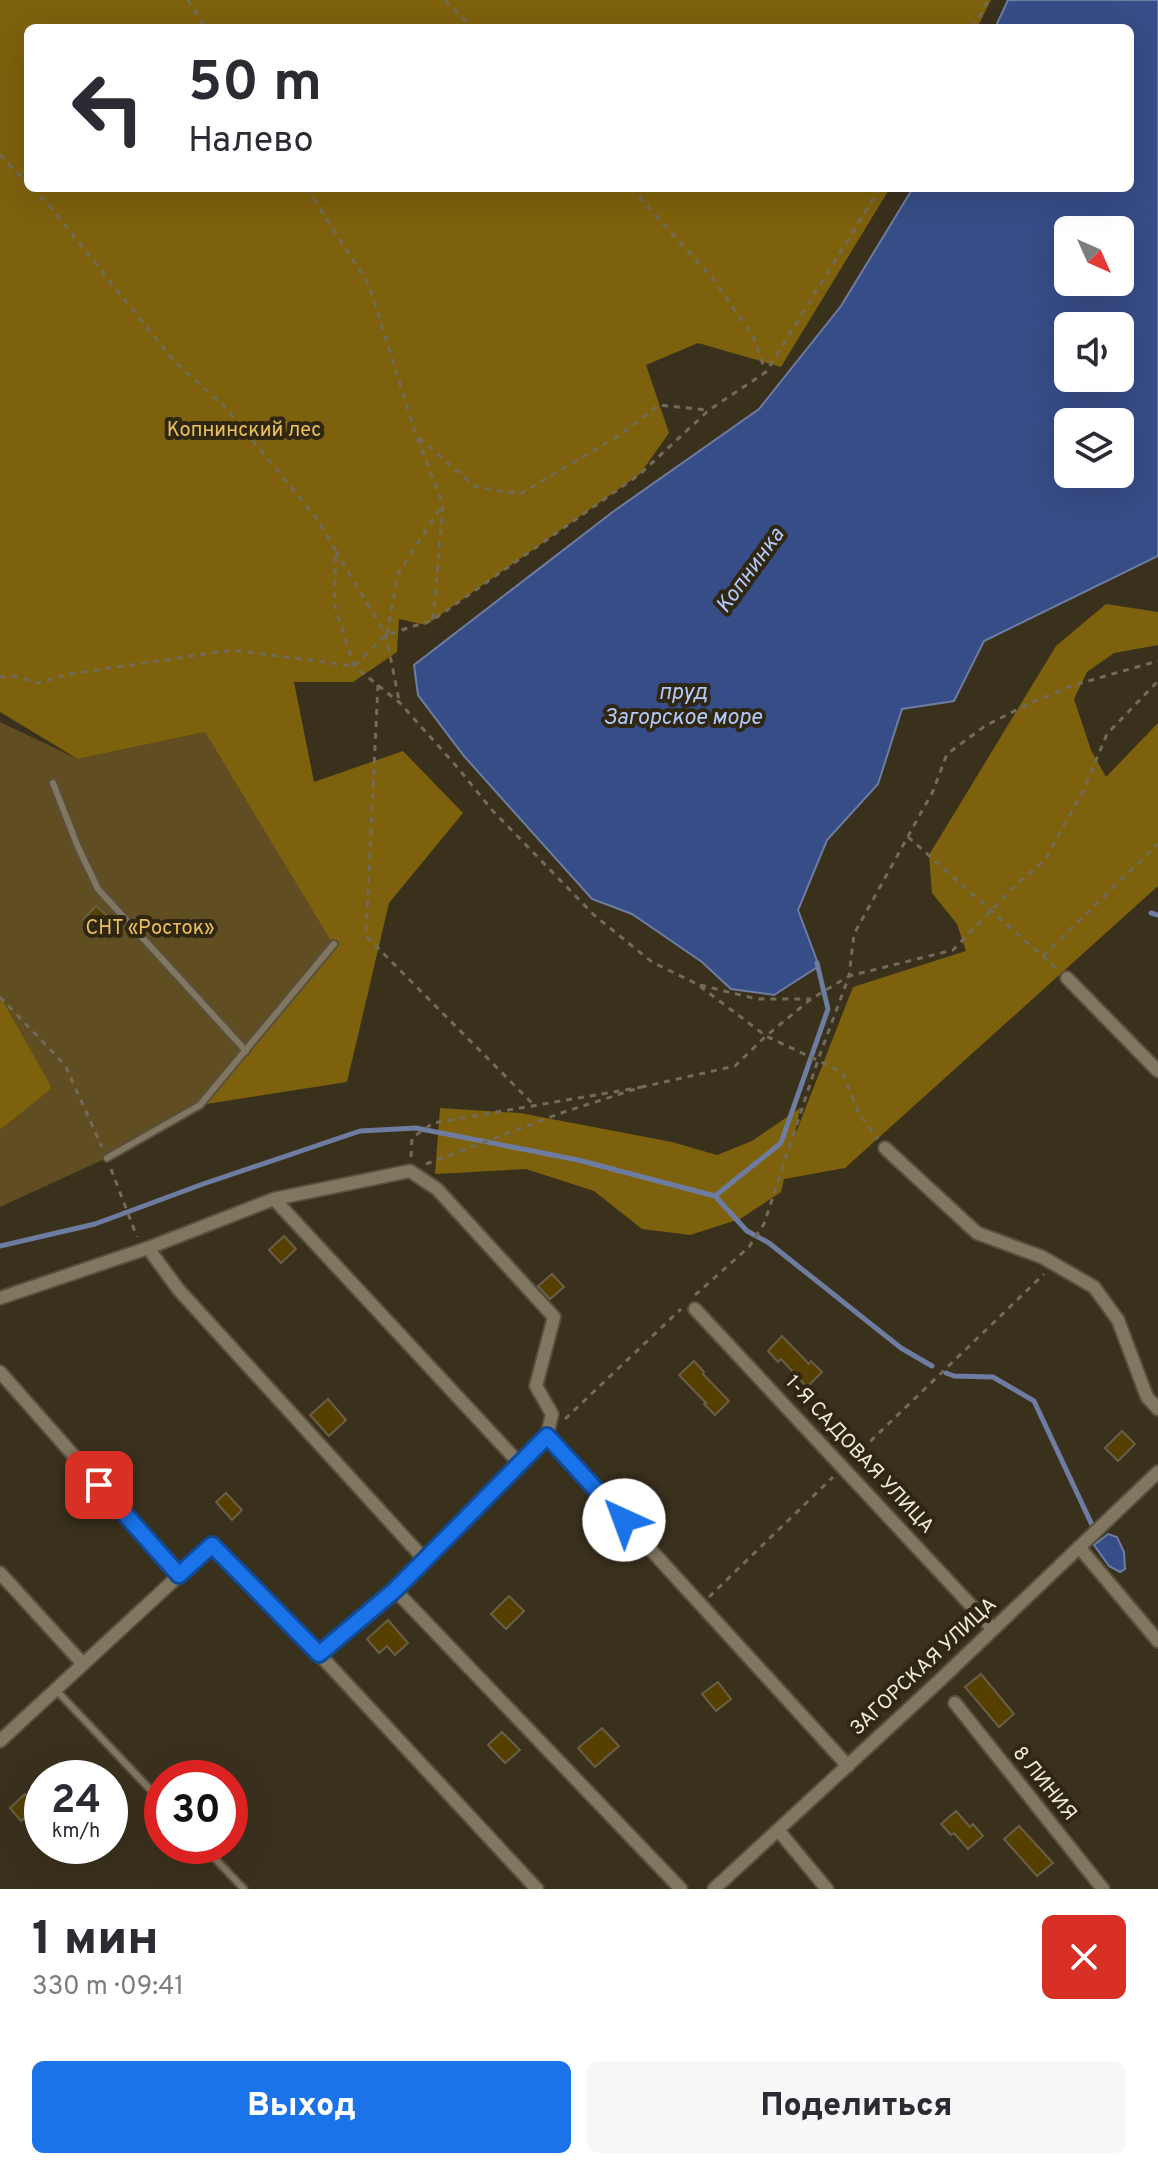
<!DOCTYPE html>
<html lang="ru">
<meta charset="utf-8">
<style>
:root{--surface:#fff;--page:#f7f7f7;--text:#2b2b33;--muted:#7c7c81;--accent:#1a73e8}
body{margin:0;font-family:Overpass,sans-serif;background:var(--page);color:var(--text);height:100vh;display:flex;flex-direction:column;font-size:30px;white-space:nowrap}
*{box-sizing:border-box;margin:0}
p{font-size:26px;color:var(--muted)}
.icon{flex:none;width:44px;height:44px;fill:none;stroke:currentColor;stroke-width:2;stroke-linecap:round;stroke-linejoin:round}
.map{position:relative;height:1889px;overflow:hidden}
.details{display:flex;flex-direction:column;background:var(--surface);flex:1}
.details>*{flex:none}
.hud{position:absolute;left:24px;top:24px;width:1110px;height:168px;border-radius:12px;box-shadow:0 8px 32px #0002;background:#fff;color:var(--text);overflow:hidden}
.needle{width:52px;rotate:135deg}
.buttons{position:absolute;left:1054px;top:216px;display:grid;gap:16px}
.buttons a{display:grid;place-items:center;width:80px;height:80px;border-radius:12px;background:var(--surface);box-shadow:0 8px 32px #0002;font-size:40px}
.speed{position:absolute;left:24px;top:1760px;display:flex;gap:16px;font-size:40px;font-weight:700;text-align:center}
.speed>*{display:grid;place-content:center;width:104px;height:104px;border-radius:50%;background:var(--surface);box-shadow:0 8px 32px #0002;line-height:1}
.speed small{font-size:20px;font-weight:400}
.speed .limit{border:12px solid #d22;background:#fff;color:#111}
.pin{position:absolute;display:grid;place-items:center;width:68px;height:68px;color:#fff;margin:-34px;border-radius:16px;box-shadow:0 4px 12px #0006}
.me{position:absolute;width:88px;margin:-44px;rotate:317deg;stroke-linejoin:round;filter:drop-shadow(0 0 6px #0008)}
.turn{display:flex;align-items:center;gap:28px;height:168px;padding:0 32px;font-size:36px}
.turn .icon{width:104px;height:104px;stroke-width:2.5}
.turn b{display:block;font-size:56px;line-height:68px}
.round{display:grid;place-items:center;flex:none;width:84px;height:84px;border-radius:12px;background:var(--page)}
.summary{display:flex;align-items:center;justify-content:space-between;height:136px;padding:0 32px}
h1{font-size:48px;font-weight:800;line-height:60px}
.button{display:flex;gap:16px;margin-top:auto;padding:16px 32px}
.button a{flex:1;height:92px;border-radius:12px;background:var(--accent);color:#fff;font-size:32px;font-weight:800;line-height:92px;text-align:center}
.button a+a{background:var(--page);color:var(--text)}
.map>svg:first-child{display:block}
</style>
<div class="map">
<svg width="1158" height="1889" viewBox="0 0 1158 1889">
<rect width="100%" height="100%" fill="#3a311d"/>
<path fill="#604d21" d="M0,722L78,759L205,732L334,944L200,1105L107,1158L0,1207V1130L52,1087L0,1016Z"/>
<path fill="#7e610d" d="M0,0H991L977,28H28V188H890L781,367L698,343L646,365L669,433L640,474L426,625L399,619L397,652L353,682H294L314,782L403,751L463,813L389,903L347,1082L200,1105L333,944L205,732L78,759L0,712Z
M1106,604L1158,612V645L1114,653L1087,672L1074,699L1091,750L1106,777L1158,723V886L845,1168L784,1179L781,1192L740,1219L690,1235L642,1229L594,1191L526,1169L435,1174L440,1108L520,1113L672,1142L717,1155L752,1141L800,1108L795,1135L853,987L966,951L957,924L932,893L929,855L1056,646Z
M0,996L52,1088L0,1130Z"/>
<path fill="#374d87" stroke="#6e7ca1" stroke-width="2" fill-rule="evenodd" d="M1008,0H1158V556L984,641L954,701L902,709L878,784L827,840L798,910L819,966L774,995L731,989L702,962L632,914L592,899L464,756L418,695L414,665L614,511L759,409L841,306L913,188H1130V28H995ZM1068,230H1120V282H1068ZM1068,326H1120V378H1068ZM1068,422H1120V474H1068Z
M1108,1534L1117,1537L1124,1552L1125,1569L1120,1572L1109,1566L1094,1545Z"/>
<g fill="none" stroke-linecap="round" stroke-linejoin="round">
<path stroke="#6e7ca1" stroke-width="5" d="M1151,913L1158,915
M715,1196L747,1231L769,1243L901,1348L932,1366
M0,1246L95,1224L203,1184L360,1131L416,1128L578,1160L715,1196L781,1143L828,1009L817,963
M946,1373L954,1376L993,1377L1034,1401L1093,1527"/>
</g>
<path fill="#564000" stroke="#695f49" stroke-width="2" d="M96,906L113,921L101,934L84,919Z
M284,1236L296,1249L281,1263L269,1250Z
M552,1274L564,1287L550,1299L538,1286Z
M782,1336L809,1364L811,1361L822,1372L807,1387L781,1359L778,1362L768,1351Z
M694,1361L704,1372L703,1374L729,1401L715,1415L704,1404L706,1403L679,1375Z
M328,1399L346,1420L329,1436L310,1415Z
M1122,1431L1135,1444L1118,1461L1105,1448Z
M226,1493L242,1510L232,1520L216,1502Z
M509,1596L524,1611L506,1629L491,1614Z
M388,1620L408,1643L395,1655L387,1646L379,1653L367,1639Z
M981,1674L1014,1714L999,1727L965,1687Z
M718,1682L731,1699L716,1711L702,1694Z
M602,1728L619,1746L595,1767L578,1748Z
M502,1732L520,1750L505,1763L488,1745Z
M25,1794L37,1807L21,1821L10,1808Z
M956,1811L970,1827L973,1824L983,1836L968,1849L954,1833L951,1835L941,1824Z
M1019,1826L1053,1863L1037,1876L1004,1839Z"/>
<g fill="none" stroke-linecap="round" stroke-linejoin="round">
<defs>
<path id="lane" d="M53,783L78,847L98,889L246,1051
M107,1158L200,1105L334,944
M56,1690L162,1802
M203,1846L244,1889"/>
<path id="street" d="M1067,978L1158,1071
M885,1148L977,1233L1042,1257L1094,1287L1118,1320L1147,1397L1158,1409
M274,1199L519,1463
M148,1248L178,1289L425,1560
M0,1298L148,1248L274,1199L410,1171L437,1189L554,1317L536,1386L552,1414L547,1436L395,1590L319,1654
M695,1309L993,1629
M0,1372L179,1575
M547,1436L848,1766
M1079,1547L1158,1641
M0,1573L83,1664
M395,1590L681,1889
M955,1703L1103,1889
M0,1741L212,1545L319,1654L537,1889
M778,1830L827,1889
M714,1889L938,1682L1158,1472"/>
</defs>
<use href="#lane" stroke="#58503e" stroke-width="10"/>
<use href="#street" stroke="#58503e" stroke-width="16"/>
<path stroke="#736b59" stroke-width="3" stroke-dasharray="6 6" stroke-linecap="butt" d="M188,0L206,28
M445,0L472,28
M973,28L988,0
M0,155L28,184
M32,188L48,204L173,360L224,406L315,516L336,551L334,603L354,666L400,703L458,768L492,810L594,915L652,962L697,984L766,1036L842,1072L859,1114L878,1139
M307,188L369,285L416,435L443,504L433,620
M631,188L713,279L753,336L765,370
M419,438L476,487L520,494L620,435L659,405L707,410
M336,551L386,635L399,700
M387,634L398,574L441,507
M0,677L14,676L38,683L69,674L232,650L354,666L386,635L433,620L640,474L709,410L766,372L880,188
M378,685L366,936L533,1104
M908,837L1058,970
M1043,956L1158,844
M700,985L757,999H811
M0,997L65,1065L102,1147
M411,1157L412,1138L433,1123L642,1087
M426,1164L564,1112L642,1087L735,1066L766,1036L811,999L849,976L854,934L933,791L947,754L985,726L1028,704L1074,685L1158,661
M111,1169L137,1237
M695,1295L749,1247L764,1224L818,1060L849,976L953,950L1017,884L1045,860L1084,789L1107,734L1158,681
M565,1419L681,1309
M853,1458L1044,1274
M709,1597L833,1477"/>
<use href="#lane" stroke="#817760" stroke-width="6"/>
<use href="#street" stroke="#817760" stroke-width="12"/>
</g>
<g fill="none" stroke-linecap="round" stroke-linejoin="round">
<defs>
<path id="route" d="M99,1485L179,1575L212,1545L319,1654L395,1590L547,1436L624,1520"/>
</defs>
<use href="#route" stroke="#114b97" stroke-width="20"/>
<use href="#route" stroke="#1a73e8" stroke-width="14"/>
</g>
<g text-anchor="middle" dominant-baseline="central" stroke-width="8" stroke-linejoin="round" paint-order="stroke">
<g font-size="20" fill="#ecc15b" stroke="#302713">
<text x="244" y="431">Копнинский лес</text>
<text x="150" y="929">СНТ «Росток»</text>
</g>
<g font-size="20" fill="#f0ebde" stroke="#302713">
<text transform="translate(859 1455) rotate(47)">1-Я САДОВАЯ УЛИЦА</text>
<text transform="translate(924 1667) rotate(-43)">ЗАГОРСКАЯ УЛИЦА</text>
<text transform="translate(1044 1784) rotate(51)">8 ЛИНИЯ</text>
</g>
<g font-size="22" font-style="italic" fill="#b3c9fe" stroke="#302713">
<text transform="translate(751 571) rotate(-54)">Копнинка</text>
<text x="683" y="693">пруд<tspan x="683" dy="25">Загорское море</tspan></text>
</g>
</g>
</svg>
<div class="buttons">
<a><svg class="needle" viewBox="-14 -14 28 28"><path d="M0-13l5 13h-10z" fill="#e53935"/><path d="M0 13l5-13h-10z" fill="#7c7c81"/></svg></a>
<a><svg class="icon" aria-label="sound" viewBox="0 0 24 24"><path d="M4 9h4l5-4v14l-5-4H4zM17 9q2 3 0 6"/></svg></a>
<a><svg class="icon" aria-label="layers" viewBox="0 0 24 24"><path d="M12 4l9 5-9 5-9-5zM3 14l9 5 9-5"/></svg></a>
</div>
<div class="speed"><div>24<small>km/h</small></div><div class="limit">30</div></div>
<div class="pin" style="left:99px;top:1485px;background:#d93025"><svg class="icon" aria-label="arrive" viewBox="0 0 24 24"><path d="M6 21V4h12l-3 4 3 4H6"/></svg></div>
<svg class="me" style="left:624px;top:1520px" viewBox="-20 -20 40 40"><circle r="19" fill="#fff"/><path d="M0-13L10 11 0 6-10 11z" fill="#1a73e8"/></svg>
<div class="hud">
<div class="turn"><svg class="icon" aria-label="left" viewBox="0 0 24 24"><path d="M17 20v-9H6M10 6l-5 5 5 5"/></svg><div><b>50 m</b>Налево</div></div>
</div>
</div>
<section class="details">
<div class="summary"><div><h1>1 мин</h1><p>330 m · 09:41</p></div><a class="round" style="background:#d93025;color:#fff"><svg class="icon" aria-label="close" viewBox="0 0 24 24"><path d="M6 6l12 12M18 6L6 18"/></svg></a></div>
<div class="button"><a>Выход</a><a>Поделиться</a></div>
</section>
